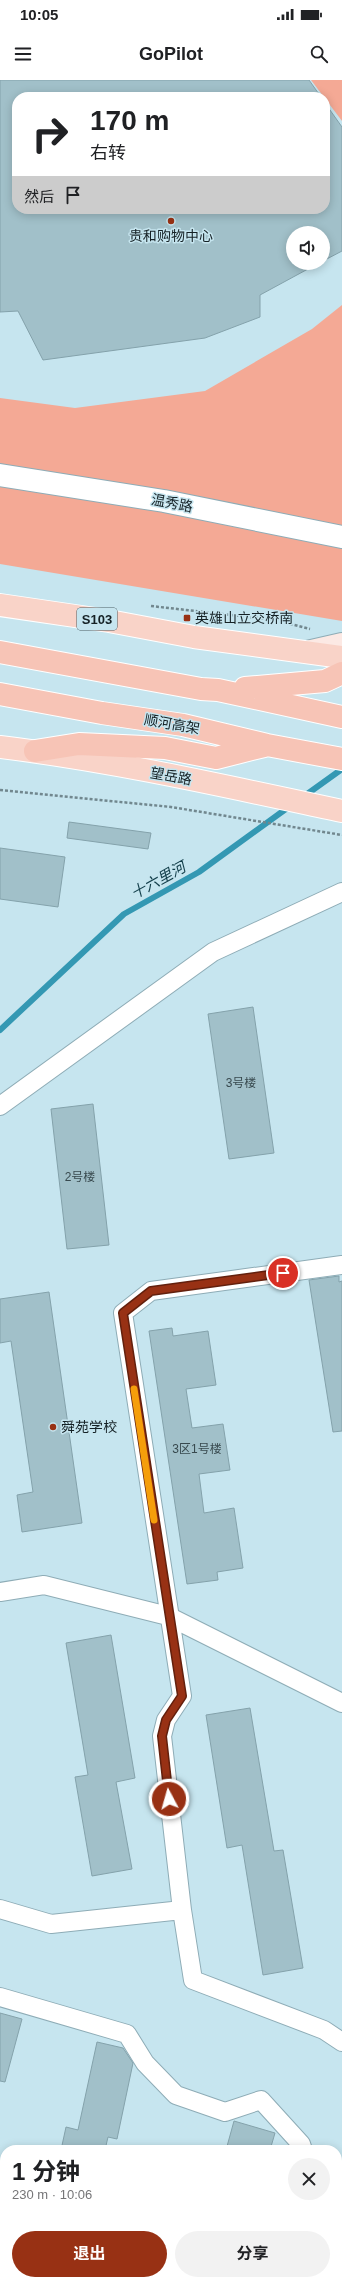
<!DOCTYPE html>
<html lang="zh">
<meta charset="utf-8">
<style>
:root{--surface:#fff;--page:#f2f2f2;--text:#202124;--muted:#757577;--accent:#983114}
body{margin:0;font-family:Arial,"Noto Sans SC",sans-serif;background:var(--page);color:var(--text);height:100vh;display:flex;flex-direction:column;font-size:15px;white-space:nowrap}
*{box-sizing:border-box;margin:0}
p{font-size:13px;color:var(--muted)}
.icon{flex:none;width:22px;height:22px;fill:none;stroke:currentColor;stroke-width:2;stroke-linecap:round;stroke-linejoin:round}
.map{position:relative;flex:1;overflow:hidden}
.details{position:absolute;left:0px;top:2065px;width:342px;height:140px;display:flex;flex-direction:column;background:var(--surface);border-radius:16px 16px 0 0;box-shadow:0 2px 10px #0003}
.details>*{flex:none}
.guide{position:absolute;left:12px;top:12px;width:318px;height:122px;border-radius:16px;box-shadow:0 2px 10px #0003;background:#fff;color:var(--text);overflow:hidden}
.fabs{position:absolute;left:286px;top:146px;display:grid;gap:8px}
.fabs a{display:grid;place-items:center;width:44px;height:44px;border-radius:50%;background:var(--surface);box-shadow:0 2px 10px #0003;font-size:20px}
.pin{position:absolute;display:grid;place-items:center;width:34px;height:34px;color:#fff;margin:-17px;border:2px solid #fff;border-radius:50%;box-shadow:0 1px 4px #0007}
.me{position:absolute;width:44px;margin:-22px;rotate:354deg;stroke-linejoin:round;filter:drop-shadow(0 0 3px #0008)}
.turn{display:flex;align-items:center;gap:14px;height:84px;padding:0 12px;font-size:18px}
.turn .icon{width:52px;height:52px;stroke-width:2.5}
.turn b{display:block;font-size:28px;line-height:34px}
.then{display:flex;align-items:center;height:38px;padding:0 12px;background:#0003;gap:8px;font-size:15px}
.round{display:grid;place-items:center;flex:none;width:42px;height:42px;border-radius:21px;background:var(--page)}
.head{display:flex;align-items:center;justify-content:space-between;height:68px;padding:0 12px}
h1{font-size:24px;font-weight:700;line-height:30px}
.action{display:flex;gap:8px;margin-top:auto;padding:8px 12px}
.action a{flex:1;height:46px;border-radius:24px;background:var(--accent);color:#fff;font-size:16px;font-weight:700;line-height:46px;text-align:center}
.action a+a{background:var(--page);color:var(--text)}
.status{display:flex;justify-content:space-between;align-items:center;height:28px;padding:0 20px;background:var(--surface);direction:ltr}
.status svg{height:11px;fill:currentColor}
header{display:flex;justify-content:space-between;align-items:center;height:52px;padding:0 12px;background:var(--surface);font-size:18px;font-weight:700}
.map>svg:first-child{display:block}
</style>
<div class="status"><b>10:05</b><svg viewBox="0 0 49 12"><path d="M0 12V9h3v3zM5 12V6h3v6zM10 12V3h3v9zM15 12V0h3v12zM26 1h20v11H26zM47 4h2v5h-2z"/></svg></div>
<header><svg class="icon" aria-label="menu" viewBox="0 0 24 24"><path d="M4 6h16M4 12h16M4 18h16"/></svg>GoPilot<svg class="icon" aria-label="search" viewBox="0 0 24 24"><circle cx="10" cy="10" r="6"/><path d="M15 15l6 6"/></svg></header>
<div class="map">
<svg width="342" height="2205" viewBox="0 0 342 2205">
<rect width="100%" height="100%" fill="#c6e5ef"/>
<path fill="#f4a995" d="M311,0H342V41Z
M342,225V541L0,484V318L75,328L205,311L312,249Z"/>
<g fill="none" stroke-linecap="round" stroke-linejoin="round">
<path stroke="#3498b3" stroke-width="6" d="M303,717L342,689
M0,950L124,834L199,792L290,726"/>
</g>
<path fill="#a1c0c9" stroke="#84a2ab" d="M0,0H309L321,17H17V129H325V23L342,47V171L323,181V153H293V183H319L260,215V237L205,258L43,280L18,231L0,232Z
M69,742L151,753L148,769L67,758Z
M0,768L65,777L58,827L0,819Z
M253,927L274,1073L229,1079L208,934Z
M93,1024L109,1165L67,1169L51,1029Z
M339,1196V1202L342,1201V1351L333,1352L309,1200Z
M49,1212L82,1443L22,1452L17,1415L33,1412L11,1261L0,1263V1219Z
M172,1248L173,1256L208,1251L216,1305L186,1309L192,1348L223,1344L230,1390L199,1394L204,1433L234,1428L243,1488L217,1492L218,1500L187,1504L149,1251Z
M111,1555L135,1698L116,1702L132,1789L92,1796L75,1697L88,1695L66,1563Z
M250,1628L274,1771L283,1770L303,1888L263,1895L242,1765L227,1768L206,1635Z
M0,1933L22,1939L5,2002L0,2001Z
M97,1962L123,1968L133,1983L117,2059L108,2057L105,2070H61L66,2047L78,2050Z
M234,2041L275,2053L270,2070H226Z"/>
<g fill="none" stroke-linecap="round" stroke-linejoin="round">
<defs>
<path id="minor" d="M0,1026L213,872L342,812
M0,1512L44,1505L168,1536L342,1623
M0,1829L51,1844L182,1830L193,1900L324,1950L342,1962
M182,1830L162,1656L166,1640L182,1616L123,1233L151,1211L342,1185
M0,1917L127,1954L145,1983L176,2015L225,2032L261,2020L301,2064L303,2070
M337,2112L342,2114"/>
<path id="tertiary" d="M0,395L164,421L342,457"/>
<path id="secondary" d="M307,572L342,564"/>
<path id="primary" d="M0,525L109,541L194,557L342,577
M0,667C115,681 229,707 342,731"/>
<path id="trunk" d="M0,572L201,609L218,610L342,637
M245,608L325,601L342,593
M0,614L102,633L183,645L267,665L342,679
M35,671L79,664L165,668L216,678L264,666"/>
</defs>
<use href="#minor" stroke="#8eacb6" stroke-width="20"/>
<use href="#tertiary" stroke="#8eacb6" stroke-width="24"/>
<use href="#secondary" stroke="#8eacb6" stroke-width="24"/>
<use href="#primary" stroke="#fff" stroke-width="24"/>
<use href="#trunk" stroke="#fff" stroke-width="24"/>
<path stroke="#71878e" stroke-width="2.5" stroke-dasharray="3 2" stroke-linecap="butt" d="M151,526L275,540L310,549
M0,710L171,727L342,755"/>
<use href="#minor" stroke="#fff" stroke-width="18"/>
<use href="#tertiary" stroke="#fff" stroke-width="22"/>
<use href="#secondary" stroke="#fce9e4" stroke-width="22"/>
<use href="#primary" stroke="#f9d3c8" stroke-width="22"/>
<use href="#trunk" stroke="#f7c4b6" stroke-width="22"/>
</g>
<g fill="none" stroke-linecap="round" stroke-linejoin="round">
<defs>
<path id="route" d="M169,1719L162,1656L166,1640L182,1616L123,1233L151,1211L283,1193"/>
</defs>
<use href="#route" stroke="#63200d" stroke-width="10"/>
<use href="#route" stroke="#983114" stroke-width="7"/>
<path stroke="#f59e0b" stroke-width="7" d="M134,1309L154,1440"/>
</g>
<g fill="#983114" stroke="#c6e5ef" stroke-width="1.5">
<circle cx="171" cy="141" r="4"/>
<rect x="183" y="534" width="8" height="8" rx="2"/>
<circle cx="53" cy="1347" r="4"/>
</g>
<g text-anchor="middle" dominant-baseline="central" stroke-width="3" stroke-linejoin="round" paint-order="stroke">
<g font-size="12" fill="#38494e">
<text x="241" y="1003">3号楼</text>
<text x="80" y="1097">2号楼</text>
<text x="197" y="1369">3区1号楼</text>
</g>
<rect fill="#c6e5ef" stroke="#4a5c62" stroke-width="1" x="77" y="528" width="40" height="22" rx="3"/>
<g font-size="13" font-weight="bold" fill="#152125">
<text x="97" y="539">S103</text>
</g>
<g font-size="14" fill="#152125" stroke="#c6e5ef" text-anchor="start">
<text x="171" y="156" text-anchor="middle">贵和购物中心</text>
<text x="195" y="538">英雄山立交桥南</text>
<text x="61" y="1347">舜苑学校</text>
</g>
<g font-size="14" fill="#152125" stroke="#c6e5ef">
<text transform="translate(172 423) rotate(11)">温秀路</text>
<text transform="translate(172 644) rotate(10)">顺河高架</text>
<text transform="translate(171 696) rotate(10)">望岳路</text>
</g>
<g font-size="15" font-style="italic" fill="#113d49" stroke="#c6e5ef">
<text transform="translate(158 800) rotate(-29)">十六里河</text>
</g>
</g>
</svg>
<div class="fabs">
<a><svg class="icon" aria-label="sound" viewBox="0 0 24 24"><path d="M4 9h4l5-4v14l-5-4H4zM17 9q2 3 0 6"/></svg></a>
</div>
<div class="pin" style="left:283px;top:1193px;background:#d93025"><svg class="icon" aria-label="arrive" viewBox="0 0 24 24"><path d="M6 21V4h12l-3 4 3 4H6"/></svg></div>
<svg class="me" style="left:169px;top:1719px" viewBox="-20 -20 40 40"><circle r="17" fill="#983114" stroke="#fff" stroke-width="3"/><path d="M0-11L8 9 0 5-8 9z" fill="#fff"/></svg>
<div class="guide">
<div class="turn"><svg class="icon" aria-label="right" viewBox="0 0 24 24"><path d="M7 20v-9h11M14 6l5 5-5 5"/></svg><div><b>170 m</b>右转</div></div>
<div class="then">然后<svg class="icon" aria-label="arrive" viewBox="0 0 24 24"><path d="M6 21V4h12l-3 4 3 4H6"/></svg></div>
</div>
<section class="details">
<div class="head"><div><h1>1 分钟</h1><p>230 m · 10:06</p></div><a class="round"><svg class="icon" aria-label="close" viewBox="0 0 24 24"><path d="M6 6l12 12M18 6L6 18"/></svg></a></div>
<div class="action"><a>退出</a><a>分享</a></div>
</section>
</div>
